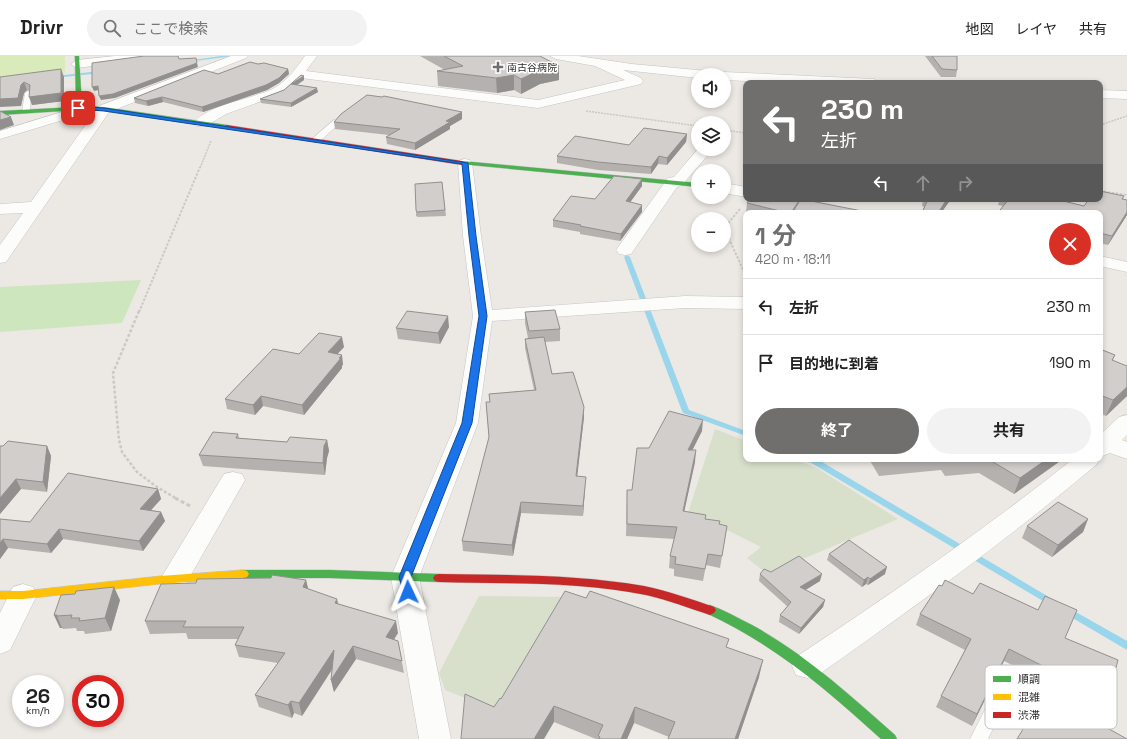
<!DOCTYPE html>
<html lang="ja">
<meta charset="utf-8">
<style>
:root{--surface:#fff;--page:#f2f2f2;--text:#222;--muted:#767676;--line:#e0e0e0;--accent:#706f6e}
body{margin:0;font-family:"Space Grotesk","Noto Sans JP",sans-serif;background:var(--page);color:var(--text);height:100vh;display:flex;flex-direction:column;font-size:15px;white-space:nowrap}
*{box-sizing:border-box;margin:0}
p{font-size:13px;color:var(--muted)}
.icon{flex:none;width:22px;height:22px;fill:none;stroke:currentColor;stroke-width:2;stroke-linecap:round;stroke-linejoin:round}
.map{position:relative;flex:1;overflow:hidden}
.drawer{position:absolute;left:743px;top:154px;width:360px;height:252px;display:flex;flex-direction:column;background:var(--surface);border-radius:8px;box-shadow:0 2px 6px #0003}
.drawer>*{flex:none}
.guide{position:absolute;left:743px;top:24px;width:360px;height:122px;border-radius:8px;box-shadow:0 2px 6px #0003;background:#706f6e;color:#fff;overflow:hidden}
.buttons{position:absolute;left:691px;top:12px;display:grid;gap:8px}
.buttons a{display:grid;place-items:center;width:40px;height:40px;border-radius:50%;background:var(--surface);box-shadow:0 2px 6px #0003;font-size:20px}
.speed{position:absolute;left:12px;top:619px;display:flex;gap:8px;font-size:20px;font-weight:700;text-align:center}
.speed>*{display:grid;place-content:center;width:52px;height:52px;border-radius:50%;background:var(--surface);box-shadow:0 2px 6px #0003;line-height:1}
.speed small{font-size:10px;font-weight:400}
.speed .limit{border:6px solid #d22;background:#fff;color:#111}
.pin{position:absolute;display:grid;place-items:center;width:34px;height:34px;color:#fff;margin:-17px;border-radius:8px;box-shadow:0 2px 6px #0006}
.me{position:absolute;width:44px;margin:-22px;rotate:358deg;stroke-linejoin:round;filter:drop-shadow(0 0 3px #0008)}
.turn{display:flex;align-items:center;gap:14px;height:84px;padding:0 12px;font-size:18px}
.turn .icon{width:52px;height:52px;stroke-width:2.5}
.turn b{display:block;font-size:28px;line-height:34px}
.lanes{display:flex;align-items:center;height:38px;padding:0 12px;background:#0003;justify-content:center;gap:20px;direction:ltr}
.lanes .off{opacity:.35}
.round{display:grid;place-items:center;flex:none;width:42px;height:42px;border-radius:21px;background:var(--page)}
.headline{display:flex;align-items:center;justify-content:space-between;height:68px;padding:0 12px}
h1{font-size:24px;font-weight:700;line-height:30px;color:var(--accent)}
.primary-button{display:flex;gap:8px;margin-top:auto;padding:8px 12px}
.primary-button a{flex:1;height:46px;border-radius:24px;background:var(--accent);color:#fff;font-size:16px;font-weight:700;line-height:46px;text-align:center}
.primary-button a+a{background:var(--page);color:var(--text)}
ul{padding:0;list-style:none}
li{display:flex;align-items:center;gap:12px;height:56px;padding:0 12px;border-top:1px solid var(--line)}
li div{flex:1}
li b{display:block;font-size:15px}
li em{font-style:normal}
header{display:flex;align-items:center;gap:24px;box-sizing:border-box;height:56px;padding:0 20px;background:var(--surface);border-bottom:1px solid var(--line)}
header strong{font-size:19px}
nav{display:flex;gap:22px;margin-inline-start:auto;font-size:14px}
.search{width:280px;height:36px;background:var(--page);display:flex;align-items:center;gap:10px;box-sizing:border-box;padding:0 14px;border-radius:22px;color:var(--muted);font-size:15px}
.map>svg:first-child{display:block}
</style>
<header>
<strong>Drivr</strong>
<div class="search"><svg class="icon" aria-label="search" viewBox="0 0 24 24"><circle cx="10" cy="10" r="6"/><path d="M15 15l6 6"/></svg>ここで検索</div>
<nav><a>地図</a><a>レイヤ</a><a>共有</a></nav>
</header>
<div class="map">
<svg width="1127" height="683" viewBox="0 0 1127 683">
<rect width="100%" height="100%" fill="#ece8e4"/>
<path fill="#cee6be" d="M141,224L122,267L0,276V231Z"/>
<path fill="#d8e0cc" d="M715,373L746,385V403H793L817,412L898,463L767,518L747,502L761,491L725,473L685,466Z
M479,540L567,541L498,655L445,634L439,617Z"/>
<path fill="#d9eabb" d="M0,0H65V17L0,24Z"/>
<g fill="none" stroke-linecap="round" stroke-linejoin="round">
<path fill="#99d6ec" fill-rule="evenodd" d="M221,0H233L188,6L186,5Z
M100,15H101V17L55,22L53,21L55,20Z
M627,199L630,201L689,354L746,375V380L683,357L682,355L624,201Z
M807,403H817L1054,544L1055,546L1054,548L1051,549L1048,548L808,405Z
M1067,551L1127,585V594L1064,557L1062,555L1064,553Z"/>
<defs>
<path id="lane" d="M28,35L31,37L30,55L26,57L22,55L25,37Z
M334,64L341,66L319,86H313V82Z
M1005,624L1011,626L1013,631L988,683H970L999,626Z"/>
<path id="street" d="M115,0H151L145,3L77,12L71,8L77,4Z
M231,0H248L246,2L109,56L6,206L0,207V189L23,157L0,158V148L31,146L99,50Z
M305,0H317L306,15L538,44L625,24L595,10L556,3L550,0H578L632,8L708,15L714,19H698V22L623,14L641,22L643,25L641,28L538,52L301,22L284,37L226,58L206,70H196L194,67C207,48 256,43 276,31C288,24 297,11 305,0Z
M724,16L874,23L880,27H795L724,24V19H719Z
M1100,34L1127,35V43L1100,42Z
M88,48L93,49L95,52L93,55L0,83V75Z
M698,93H713L682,129L677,131L631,198L625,199L619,198L616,194L668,122L674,121Z
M465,103L470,104L472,107L481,180L492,254L685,240L746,241V253L685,252L492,265L478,367L419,521L451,683H419L391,521L456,367L473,260L463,180L458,107L460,104Z
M724,127L746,131V141L724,137Z
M1100,200L1127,206V216L1100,210Z
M1127,359V379L1122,384L1127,386V403L1110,397L1100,401V377H1102L1119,361Z
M1073,403H1100L1096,409C1007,484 913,552 818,619L807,622L796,619L792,610L796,601C891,538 984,474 1073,403Z
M233,416L242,418L245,424L184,531L174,534L164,531L160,524L164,517L224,418Z
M23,528L33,531L37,539L10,594L0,598V557L13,531Z"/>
<path id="fast" d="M75,0H79L82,50L104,51L227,69L230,71L227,73L104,55L79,54L0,59V55L76,51Z
M462,105L698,127V131L460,108V106Z
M243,514H330L439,518L443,519L445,522L443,525L439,526L330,522H243L239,521L237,518L239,515Z
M710,549C724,554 738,562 752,569C805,598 850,639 895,679L897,683H881C825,632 775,589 706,557L704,554L706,551Z"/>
<path id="slow" d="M243,514L247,515L249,518L247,521L243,522L160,528L23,543H0V535H23L160,520Z"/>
<path id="jam" d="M227,69L462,105L465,107L462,109L225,72V70Z
M439,518C507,519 576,518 644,530C668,535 691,543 714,551L716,554L714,557L710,559C689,552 668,544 646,539C579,525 507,528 439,526L435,525L433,522L435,519Z"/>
</defs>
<use href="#lane" stroke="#c5c4c5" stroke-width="1"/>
<use href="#street" stroke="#c5c4c5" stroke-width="1"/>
<use href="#fast" stroke="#c5c4c5" stroke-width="1"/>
<use href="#slow" stroke="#c5c4c5" stroke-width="1"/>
<use href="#jam" stroke="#c5c4c5" stroke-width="1"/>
<path stroke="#c9c9c8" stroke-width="1.5" stroke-dasharray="2 1" stroke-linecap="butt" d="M586,55L698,70
M1100,69L1127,60
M724,74L746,77
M200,112L211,85"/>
<path stroke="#c9c9c8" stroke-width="2" stroke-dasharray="2.5 1.5" stroke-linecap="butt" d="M1100,135L1127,139
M740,153L724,172L746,220
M139,256L200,111"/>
<path stroke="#c9c9c8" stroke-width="2.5" stroke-dasharray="3 2" stroke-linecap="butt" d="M139,255L113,317L119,384L122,396L137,416L157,431L177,443"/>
<path stroke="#c9c9c8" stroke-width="3" stroke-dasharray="4 2.5" stroke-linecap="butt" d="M175,442L190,450"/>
<use href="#lane" fill="#fcfcfb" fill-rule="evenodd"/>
<use href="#street" fill="#fcfcfb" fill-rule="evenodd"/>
<use href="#fast" fill="#4caf50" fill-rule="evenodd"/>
<use href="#slow" fill="#ffc107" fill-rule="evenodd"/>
<use href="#jam" fill="#c62828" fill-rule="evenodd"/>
</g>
<path fill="#b4b1af" d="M420,0H540L559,24L540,28L521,38L514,34L497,37L438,30L437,15L445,14Z
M925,0H957V14L956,21H941Z
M288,13L289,18L279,27L267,34L203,56L163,46L148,50L135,47L134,42L218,18Z
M304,20V24L297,29L318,36L291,51L261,47L260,43L284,34Z
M0,21H64V45L32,49L29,35L27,34L24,37L21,50Z
M462,56V63L450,70V73L415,94L387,88L386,81L389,79L335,73L334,66Z
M687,78L686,86L667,109L658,108L651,118L598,114L557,107V100L629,89Z
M642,123V130L630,146L642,156L620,185L580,178V176L553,171V164L595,143Z
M442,126L446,160L418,161L416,160V154Z
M1124,140L1123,143L1127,144V159L1108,189L1100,187V157H999L1000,154L1003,150L998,149L999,146L984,143H1055L1084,150Z
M923,143H951L941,157H922L924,151L922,150Z
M747,147L867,157H751L746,156Z
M525,256L560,273V285L545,286L552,318L584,361L577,420L585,432L583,460L521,457L513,500L463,495L462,485L489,382L486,346H490L489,338L534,334L525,292V283L528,282L525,267Z
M449,271L440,288L398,283L396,272Z
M344,291L337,298L343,308L342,310V312L304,359L263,350L255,359L227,353L225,343L299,298Z
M1100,293L1115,299L1113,304L1127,340L1106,360L1100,357Z
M702,375L692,394L695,406L684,455L719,468L727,470L720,512L706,509L703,525L674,520V513L669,512L670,500L675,483L626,480L627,434H632L649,392Z
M238,378L239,382L287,386L327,384L329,395L327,402L325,419L203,410L199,399Z
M0,390H47L51,400L47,436L21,433L0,458Z
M869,403H1063L1014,438L979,417L945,420L941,414L879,420Z
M158,433L161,443L151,454L161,456L165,465L143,495L63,483L51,497L8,492L0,503V463L30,466Z
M1088,463L1083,476L1052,501L1022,482L1027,470Z
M829,498L885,518L868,529L866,528L862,531L827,504Z
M771,516L820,525L805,534L825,544L823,551L799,578L779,566L780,559L788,551L759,525L760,518Z
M306,524L308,533L398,577L394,583L398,585L404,617L356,603L334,636L331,624L332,614L302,660L294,657L292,662L259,651L255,639L278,607L239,601L235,589L238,583H188L186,577L150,578L145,565Z
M942,530L973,538L1065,582L1112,627L1105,638L1101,637L1041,643L1036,641L1037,638L1035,637L1040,623L1004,605L972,670L936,651L941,640L965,594L916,569L920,558Z
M120,544L111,575L85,578L84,575H77L76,572L63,573L62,572H60L54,559Z
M727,592L759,621L738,683H668L669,681L634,667L627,683H596L554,666L494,651L501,643Z"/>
<path fill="#92908e" d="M197,7L198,11L115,42L101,44L99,40Z
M559,10V24L540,28L521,38V23L540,14Z
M61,13L64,21V45L32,49L29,41Z
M288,13L289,18L279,27L267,34L203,56L202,51Z
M514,19V34L497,37L496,22Z
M304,20V24L292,32L291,28Z
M24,26L27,34L24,37L21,50L0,51V43Z
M98,30L99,34L94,35L92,31Z
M317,32L318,36L291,51V47Z
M162,41L163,46L148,50L146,45Z
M462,56V63L450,70V73L415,94V87L446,65Z
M11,61L14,69L0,74V64Z
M687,78L686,86L667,109V102Z
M659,100L658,108L651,118V111Z
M642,123V130L626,152V145Z
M947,143H951L941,157H938Z
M642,149V156L620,185L621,178Z
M1127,156V159L1108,189L1112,180Z
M448,260L449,271L440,288L438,277Z
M342,281L344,291L330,306L328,296Z
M342,299L343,308L342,310V312L304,359L302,349Z
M1127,331V340L1106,360L1113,344Z
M261,340L263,350L255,359L253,349Z
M584,351V361L576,431V420Z
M703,364L702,375L687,405L688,394Z
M327,384L329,395L327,402L325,419L323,407L324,390Z
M47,390L51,400L47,436L43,426Z
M696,394L695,406L682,466L683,455Z
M1047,403H1063L1014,438L1020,422Z
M586,421L585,432L583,460V450Z
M16,423L21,433L0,458V442Z
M158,433L161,443L144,462L140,453Z
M521,446V457L513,500L512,489Z
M161,456L165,465L143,495L139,485Z
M1088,463L1083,476L1052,501L1058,489Z
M59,473L63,483L51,497L47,488Z
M3,483L8,492L0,503V487Z
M887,511L885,518L868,529L870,523Z
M822,518L820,525L799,538L800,531Z
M868,521L866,528L862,531L864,524Z
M306,524L309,536L303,531Z
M114,531L120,544L111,575L105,562Z
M337,543L340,555L335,547Z
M825,544L823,551L799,578L801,572Z
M54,559H57V560L62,572H60Z
M396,565L398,577L388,593L386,581Z
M353,590L356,603L334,636L331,624Z
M1009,593L1004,605L972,670L977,658Z
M334,594L336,607L302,660L299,647Z
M763,604L759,621L738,683H735Z
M291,645L294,657L292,662L288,649Z
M554,650V666L544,683H534Z
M635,651L634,667L627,683H621Z"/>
<path fill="#d1cecb" stroke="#92908e" d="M144,0H178L179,3L196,2L197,7L113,38L99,40L98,30L92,31V7Z
M444,0H540L559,10L540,14L521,23L514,19L496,22L437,15L463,10Z
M932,0H957V14L942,13Z
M250,6L258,8L264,7L288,13L279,22L266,29L202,51L162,41L146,45L134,42L204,14L218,18Z
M61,13V37L29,41L30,29L24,26L21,29L18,42L0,43V21Z
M301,19L304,20L291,28L317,32L291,47L260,43L284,34Z
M367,39L382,41L384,40L462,56L446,65L450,66L415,87L386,81L400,73L334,66L341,58Z
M0,55L11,61L0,64Z
M644,72L687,78L667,102L659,100L651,111L598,106L557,100L575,80L629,89Z
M614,120L642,123L626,145L642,149L621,178L580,170L581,169L553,164L571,140L595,143Z
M442,126L445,154L417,156L416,154L415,128Z
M1100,135L1124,140L1122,143L1127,144V156L1112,180L1100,177V157H1010L1000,154L1009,143H1055L1084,150L1089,143H1100Z
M750,143H800L791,157H788L747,147Z
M801,143L867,156L866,157H792Z
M928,143H947L938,157H922Z
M555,254L560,273L529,275L525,256Z
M407,255L448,260L438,277L396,272Z
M319,277L342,281L328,296L342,299L339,302H341L302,349L261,340L253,349L225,343L273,293L299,298Z
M544,281L552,318L573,316L584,351L576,420L586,421L583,450L521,446L512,489L462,485L489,381L486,346H490L489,338L536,334L525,283Z
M1100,293L1115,299L1112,304L1127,310V331L1113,344L1100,339Z
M669,355L703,364L688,394H696L683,455L706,459L705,463L720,465L719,468L727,470L722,500L708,498L705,513L675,508L676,501L670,500L677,471L627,468V434H632L637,392H649Z
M213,376L238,378L236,382L287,386L290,381L327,384L324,390L323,407L199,399Z
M8,385L47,390L43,426L16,423L0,442V390H3Z
M988,403H1047L1020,422Z
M68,417L158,433L140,453L161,456L139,485L59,473L47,488L3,483L0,487V463L30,466Z
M1058,446L1088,463L1058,489L1027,470Z
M849,484L887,511L870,523L868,521L864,524L829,498Z
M799,500L822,518L800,531L825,544L801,572L780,559L791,546L760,518L764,513L771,516Z
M272,519L306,524L303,531L337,543L335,547L396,565L386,581L398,585L402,605L353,590L331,624L334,594L299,647L291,645L288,649L255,639L285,597L235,589L244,571H183L186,565H145L161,528L196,527L197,523L271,522Z
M945,524L973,538L980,527L1038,554L1045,540L1077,554L1065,582L1118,604L1112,627L1105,624L1093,664L1127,683H1017L1048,632L1042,629V626L1040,625L1045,611L1009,593L977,658L941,640L971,583L920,558L939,529L942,530Z
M114,531L105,562L79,565L80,562H71L72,559L57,560V559H54L61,539L75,538L76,535Z
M565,535L586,542L590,535L729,583L726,591L763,604L735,683H668L675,666L635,651L621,683H599L600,681L598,680L603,669L554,650L534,683H461L465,638L494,651L500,642L501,643Z"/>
<path fill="#1a73e8" stroke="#114b97" d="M78,50L104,52L468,107L476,180L487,260L472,367L411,521L414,536L412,539H404L399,521L462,367L479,260L469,180L462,108L104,55L77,53Z"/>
<path fill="#706f6e" stroke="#fff" stroke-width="1.5" d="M496 5h4v4h4v4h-4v4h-4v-4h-4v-4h4z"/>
<g text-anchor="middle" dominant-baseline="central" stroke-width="3" stroke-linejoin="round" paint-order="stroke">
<g font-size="10" fill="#2e2e2e" stroke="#fff" text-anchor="start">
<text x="507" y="11">南古谷病院</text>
</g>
</g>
<rect x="985" y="609" width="132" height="64" rx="6" fill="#fff" stroke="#c0c0c0" stroke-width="1"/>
<rect x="993" y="620" width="18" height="6" fill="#4caf50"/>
<rect x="993" y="638" width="18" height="6" fill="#ffc107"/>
<rect x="993" y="656" width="18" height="6" fill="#c62828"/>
<g font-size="11" fill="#2e2e2e">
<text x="1018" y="627">順調</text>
<text x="1018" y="645">混雑</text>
<text x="1018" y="663">渋滞</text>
</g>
</svg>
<div class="buttons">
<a><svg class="icon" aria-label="sound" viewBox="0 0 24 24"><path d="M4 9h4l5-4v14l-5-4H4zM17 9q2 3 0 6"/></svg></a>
<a><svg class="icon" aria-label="layers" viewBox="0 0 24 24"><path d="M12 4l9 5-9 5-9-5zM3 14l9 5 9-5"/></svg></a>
<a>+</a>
<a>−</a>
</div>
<div class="speed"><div>26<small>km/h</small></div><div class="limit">30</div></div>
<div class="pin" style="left:78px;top:52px;background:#d93025"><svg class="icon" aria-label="arrive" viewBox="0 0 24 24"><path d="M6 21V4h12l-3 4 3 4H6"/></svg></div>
<svg class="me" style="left:408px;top:536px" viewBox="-20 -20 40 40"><path d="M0-17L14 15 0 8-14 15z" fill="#1a73e8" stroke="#fff" stroke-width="4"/></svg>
<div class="guide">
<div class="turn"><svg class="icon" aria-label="left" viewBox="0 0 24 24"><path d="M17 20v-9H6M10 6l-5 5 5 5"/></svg><div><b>230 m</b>左折</div></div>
<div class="lanes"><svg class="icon" aria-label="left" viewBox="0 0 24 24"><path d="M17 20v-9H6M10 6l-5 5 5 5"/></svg><svg class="icon off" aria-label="ahead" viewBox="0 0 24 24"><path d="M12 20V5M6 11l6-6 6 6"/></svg><svg class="icon off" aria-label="right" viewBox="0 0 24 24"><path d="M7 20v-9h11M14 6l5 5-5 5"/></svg></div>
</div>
<section class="drawer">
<div class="headline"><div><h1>1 分</h1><p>420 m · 18:11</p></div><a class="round" style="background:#d93025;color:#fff"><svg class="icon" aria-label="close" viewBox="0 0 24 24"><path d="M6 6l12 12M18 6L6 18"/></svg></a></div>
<ul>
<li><svg class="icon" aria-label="left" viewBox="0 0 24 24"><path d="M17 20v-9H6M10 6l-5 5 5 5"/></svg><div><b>左折</b></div><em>230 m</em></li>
<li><svg class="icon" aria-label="arrive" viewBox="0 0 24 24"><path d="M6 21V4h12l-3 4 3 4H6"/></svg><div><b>目的地に到着</b></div><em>190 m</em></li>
</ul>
<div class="primary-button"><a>終了</a><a>共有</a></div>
</section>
</div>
